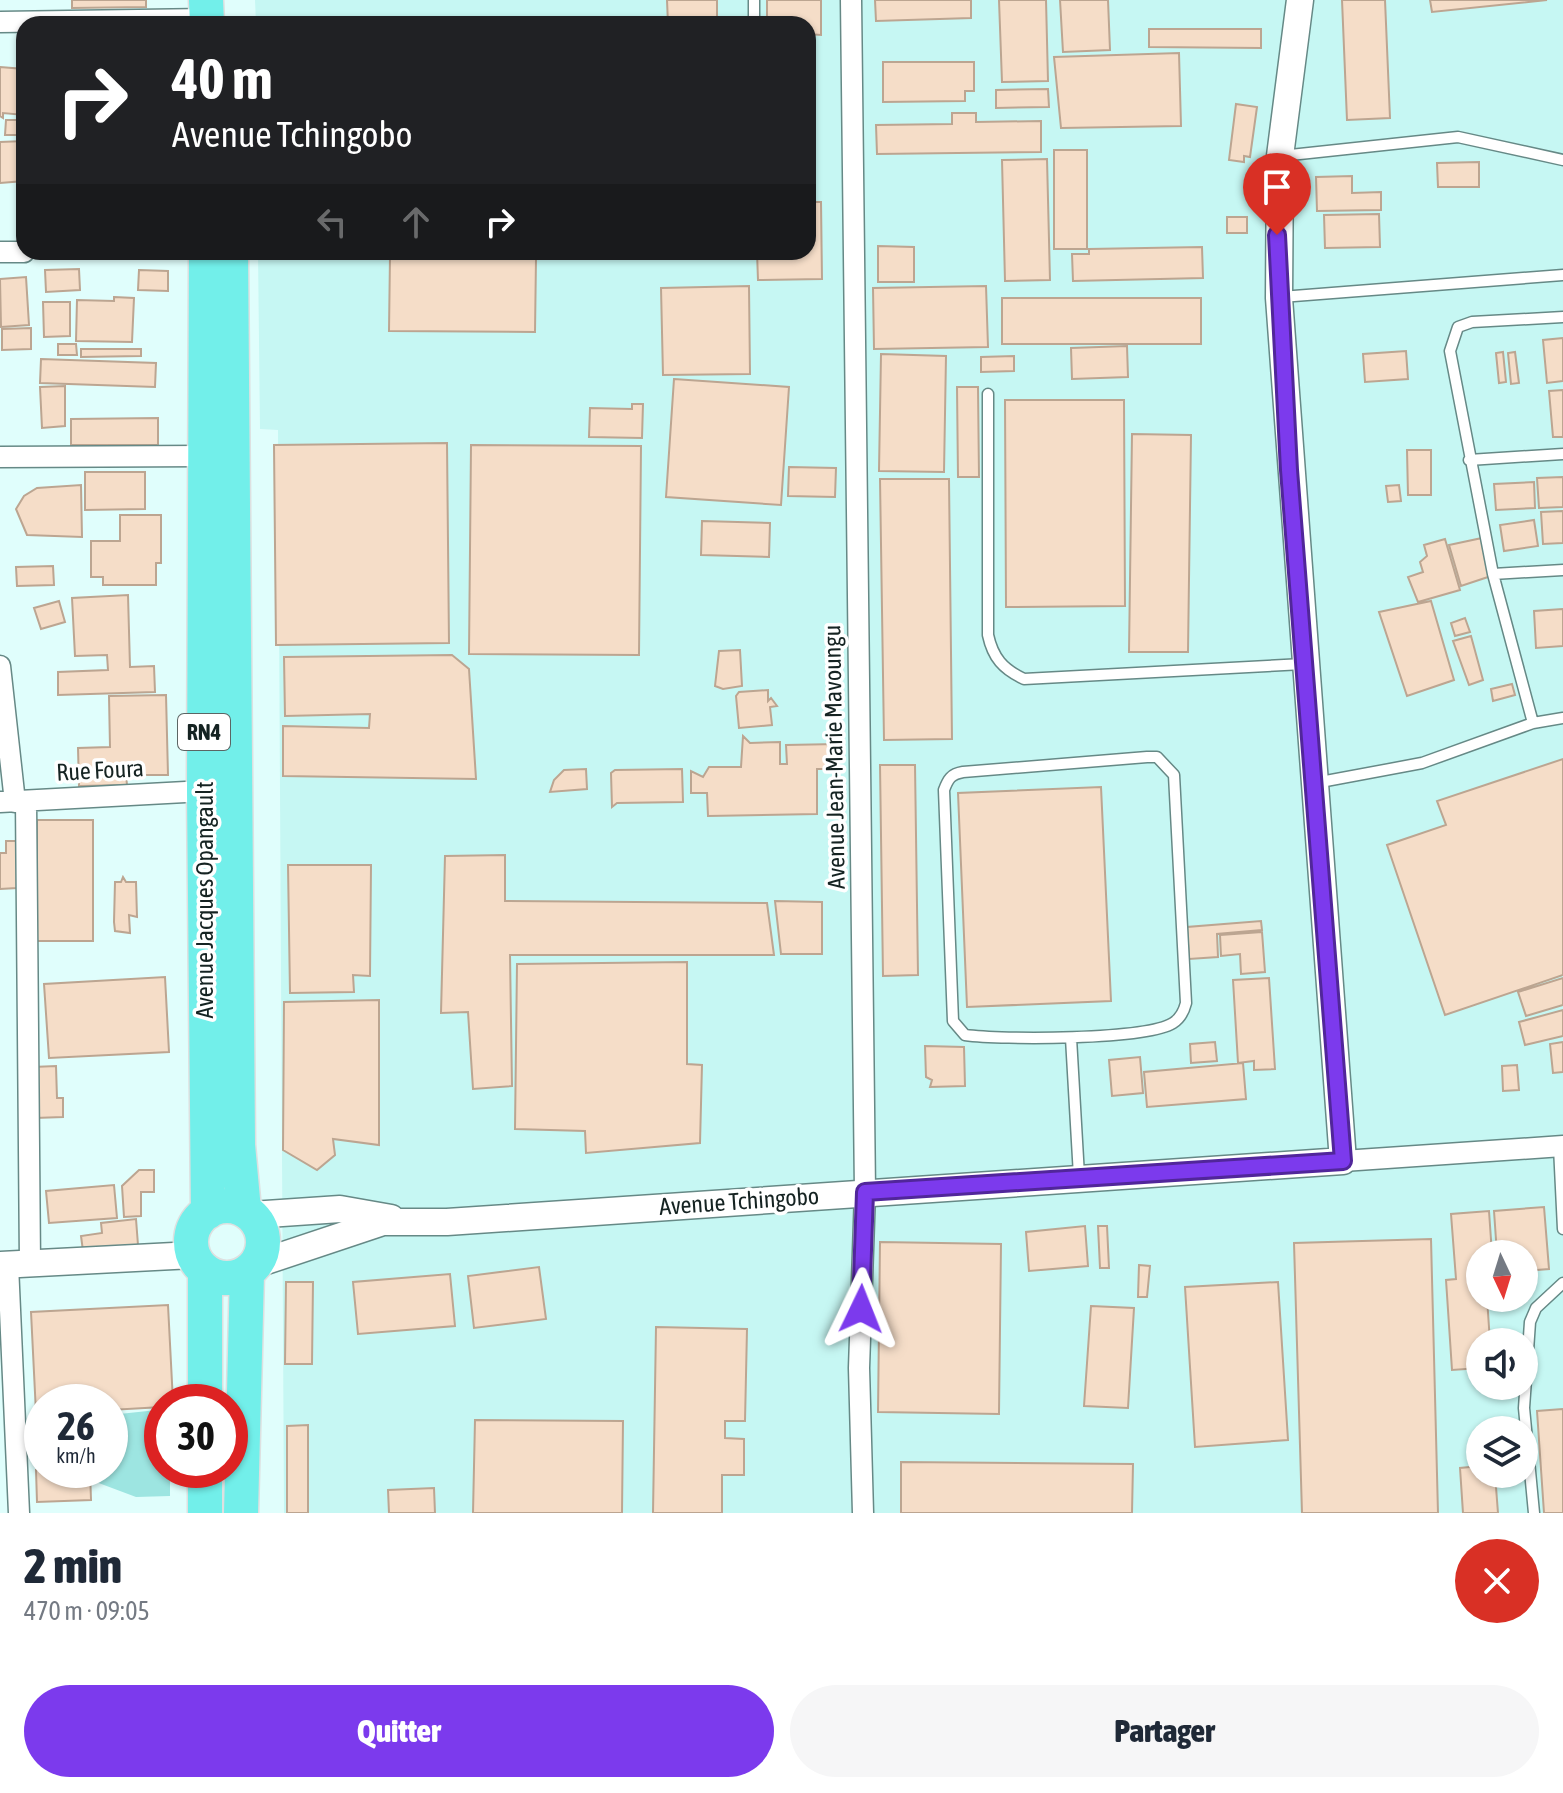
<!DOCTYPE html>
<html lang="fr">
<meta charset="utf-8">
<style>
:root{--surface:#fff;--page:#f6f6f7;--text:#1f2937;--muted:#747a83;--accent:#7c3aed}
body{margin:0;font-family:"Asap Condensed",sans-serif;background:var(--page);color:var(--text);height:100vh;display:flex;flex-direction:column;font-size:30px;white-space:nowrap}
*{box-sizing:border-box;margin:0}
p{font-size:26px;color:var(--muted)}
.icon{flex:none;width:44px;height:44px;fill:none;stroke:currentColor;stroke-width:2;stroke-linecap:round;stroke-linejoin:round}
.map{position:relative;height:1513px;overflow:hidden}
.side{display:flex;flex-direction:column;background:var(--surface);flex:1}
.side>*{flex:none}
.guide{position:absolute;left:16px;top:16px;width:800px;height:244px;border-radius:24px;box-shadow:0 2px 6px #0004;background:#202124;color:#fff;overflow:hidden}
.needle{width:52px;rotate:176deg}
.controls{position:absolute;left:1466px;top:1240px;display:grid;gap:16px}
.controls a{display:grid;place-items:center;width:72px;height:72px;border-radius:50%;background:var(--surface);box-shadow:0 2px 6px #0004;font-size:40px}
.speed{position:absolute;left:24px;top:1384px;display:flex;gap:16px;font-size:40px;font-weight:700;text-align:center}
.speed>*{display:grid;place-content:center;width:104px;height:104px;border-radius:50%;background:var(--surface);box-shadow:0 2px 6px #0004;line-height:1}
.speed small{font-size:20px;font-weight:400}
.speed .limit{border:12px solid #d22;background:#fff;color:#111}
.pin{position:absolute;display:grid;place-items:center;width:68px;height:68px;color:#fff;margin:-82px -34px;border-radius:50% 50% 50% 0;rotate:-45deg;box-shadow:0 0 8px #0007}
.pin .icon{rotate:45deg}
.me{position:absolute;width:88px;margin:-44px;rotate:2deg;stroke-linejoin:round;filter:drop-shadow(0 0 6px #0008)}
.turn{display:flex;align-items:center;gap:28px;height:168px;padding:0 24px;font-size:36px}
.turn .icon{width:104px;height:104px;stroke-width:2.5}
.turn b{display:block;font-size:56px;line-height:68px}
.lanes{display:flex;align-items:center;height:76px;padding:0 24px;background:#0003;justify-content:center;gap:40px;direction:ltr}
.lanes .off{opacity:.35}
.round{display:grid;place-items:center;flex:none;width:84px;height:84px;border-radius:42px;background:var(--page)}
.head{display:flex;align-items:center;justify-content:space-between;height:136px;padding:0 24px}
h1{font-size:48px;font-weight:800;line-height:60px}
.cta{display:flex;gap:16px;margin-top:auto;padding:16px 24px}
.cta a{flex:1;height:92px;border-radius:48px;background:var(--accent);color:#fff;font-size:32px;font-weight:800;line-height:92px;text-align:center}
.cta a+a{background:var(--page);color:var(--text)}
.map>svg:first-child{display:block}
</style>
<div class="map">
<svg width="1563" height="1513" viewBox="0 0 1563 1513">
<rect width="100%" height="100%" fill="#e0fefc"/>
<path fill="#c6f7f3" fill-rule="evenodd" d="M255,0H1563V1513H284L278,430L260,429L258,252H808V24H256ZM1480,1254H1524V1298H1480ZM1480,1342H1524V1386H1480ZM1480,1430H1524V1474H1480Z"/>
<path fill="#9de5e1" d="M157,1410L162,1419V1470H170V1496L136,1497L96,1482L95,1470H110V1415Z"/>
<path fill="#f5ddc8" stroke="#bca591" stroke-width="2" d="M72,0H146V7L72,8Z
M667,0H717V24H668Z
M767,0H821V35L808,34V24H767Z
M875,0H971V18L876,21Z
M999,0H1046L1048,81L1002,82Z
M1060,0H1108L1110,50L1063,52Z
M1342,0H1385L1390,118L1347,120Z
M1430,0H1547L1432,12Z
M1149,29H1261V48L1149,47Z
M1179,53L1181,126L1061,128L1054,57Z
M883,62H974V91H965V101L883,102Z
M0,67L24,69V115L3,113V118L0,116Z
M1048,89L1049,107L996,108V90Z
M1236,104L1257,107L1250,157L1244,156V162L1229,160Z
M952,113H976V122L1041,121V152L877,154L876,125L952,124Z
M6,120H24V135H5Z
M24,141V181L0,183V142Z
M1054,150H1087V249H1054Z
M1047,159L1050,280L1005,281L1002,160Z
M1479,162V187H1438L1437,163Z
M1352,176V193L1381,192V210L1317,211L1316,177Z
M808,202H821L822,279L758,280L757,252H808Z
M1379,214L1380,247L1325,248L1324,215Z
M1227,217H1247V233H1227Z
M878,246L914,247V282H878Z
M1202,247L1203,278L1073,281L1072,254H1089V249Z
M390,256L536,258L535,332L389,331Z
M79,269L80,290L46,292L45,270Z
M139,270L168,271V291L138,290Z
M26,277L29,325L1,327L0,279Z
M749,286L750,374L663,375L661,288Z
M986,286L988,347L874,349L873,288Z
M114,297L134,298L132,342L76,341L77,300L114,301Z
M1002,298H1201V344H1002Z
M43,302H70V336L44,337Z
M31,328V349L2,350V329Z
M1563,338V381L1547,383L1543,340Z
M58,344H76L77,355H58Z
M1127,346L1128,377L1072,379L1071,348Z
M81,349H141V356L81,357Z
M1406,351L1408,379L1365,382L1363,354Z
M1503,352L1506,382L1499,383L1496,353Z
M1515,352L1519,383L1511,384L1508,353Z
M881,354L946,356L944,472L879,471Z
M1014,356V371L981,372V357Z
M41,359L156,363L155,387L40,383Z
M674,379L789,387L781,505L666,497Z
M65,386V426L42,428L40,387Z
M957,387H978L979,477H958Z
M1563,390V437H1553L1549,391Z
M1005,400H1124L1125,606L1006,607Z
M632,404H643L642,438L589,437L590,408L632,409Z
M158,418V445H71V419Z
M1132,434L1191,435L1188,652H1129Z
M447,443L449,643L276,645L274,445Z
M471,445L641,446L639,655L469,654Z
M1407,450H1431V495H1408Z
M789,467L836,468L835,497L788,496Z
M85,472H145V509L85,510Z
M1563,477V507L1539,508L1537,478Z
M880,479H949L952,739L884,740Z
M1534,482L1535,508L1496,510L1494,484Z
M81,485L82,537L27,535L16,509L24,496L37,488Z
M1399,485L1401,501L1388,502L1386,486Z
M1563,511V543L1543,544L1541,512Z
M120,515H161V563H156V585H103V577H91V541H120Z
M1534,520L1538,546L1504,551L1500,525Z
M702,521L770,523L769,557L701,555Z
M1482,538L1494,575L1461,586L1449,545Z
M1445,539L1460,590L1418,602L1408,577L1423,572L1420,562L1427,556L1424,545Z
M53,566L54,585L17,586L16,567Z
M128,595L130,667L154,666L155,692L58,695V672L108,670L107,655L75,656L72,598Z
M59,601L65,622L41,629L34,608Z
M1431,601L1454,680L1407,696L1379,612Z
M1563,609V646L1536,648L1534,611Z
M1465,618L1470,632L1455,636L1451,623Z
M1471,636L1483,680L1469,685L1453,641Z
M740,650L742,686L723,689L715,686L719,651Z
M452,655L469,669L476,779L283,776V726L369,728L370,714L285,716L284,657Z
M1512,684L1515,695L1493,701L1491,689Z
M768,690V701L771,698L777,706L770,707L772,725L739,728L736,696L739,692Z
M166,695L168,775H126L127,785L79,786L78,748L110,747L109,696Z
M743,736L750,743L780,742V764H787L786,745L837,744V769H817V814L708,816L707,793H691V771L703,777L709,767H741Z
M1563,759V975L1445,1015L1387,845L1446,825L1437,801Z
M880,765H915L918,975L883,976Z
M586,769L587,789L550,792L554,780L564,770Z
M682,769L683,802L617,803L612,807L611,773L615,770Z
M1101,787L1111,1001L967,1007L958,793Z
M37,820H93V941H37Z
M6,841H18L17,888L0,889V853H6Z
M505,855V901L767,903L774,955H510L512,1086L473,1089L468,1012L441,1013L445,856Z
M288,865H371L370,976L353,975L354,992L290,993Z
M123,877L126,882H136L137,917L129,915L130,933L115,931L114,922L115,882H121Z
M775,901L822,902V954H781Z
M1261,921L1262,930L1217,934L1218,957L1189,959L1187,927Z
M1262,932L1265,972L1241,974L1240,954L1221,956L1220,935Z
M687,962V1064L702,1065L700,1143L586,1153L585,1131L515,1129L517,964Z
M165,977L169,1052L49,1058L44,984Z
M1269,978L1275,1069L1254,1070V1061L1238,1063L1233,980Z
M1563,978V1005L1526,1016L1518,992Z
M379,1000V1145L333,1139L335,1155L317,1170L283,1150L284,1002Z
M1563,1010V1036L1525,1045L1519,1022Z
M1215,1042L1217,1061L1191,1063L1190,1044Z
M1563,1042V1072L1553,1073L1550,1044Z
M925,1046L964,1047L965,1086L930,1087L932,1080L926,1077Z
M1140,1057L1143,1093L1112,1096L1109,1060Z
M1243,1063L1246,1099L1147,1107L1144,1072Z
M1517,1065L1519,1090L1503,1091L1502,1066Z
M56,1066L57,1098H63V1117L35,1118L33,1067Z
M139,1170H154V1192H141V1216L124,1217L122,1186Z
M114,1185L117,1218L49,1223L46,1191Z
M1544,1207L1549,1269L1524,1271V1254H1497L1494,1211Z
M1489,1211L1492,1254H1480V1298H1487L1490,1342H1480V1368L1452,1370L1446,1280L1456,1279L1451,1214Z
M136,1219L138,1245L83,1251L81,1236L102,1233L101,1223Z
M1085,1226L1088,1266L1029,1271L1026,1232Z
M1098,1226H1107L1109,1268H1100Z
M1431,1239L1438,1513H1302L1294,1243Z
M880,1242L1001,1244L999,1414L878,1412Z
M1139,1265L1150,1266L1147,1297H1138Z
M539,1267L546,1319L474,1328L468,1276Z
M450,1274L455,1326L358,1334L353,1282Z
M286,1282H313L312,1364H285Z
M1278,1282L1288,1440L1195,1447L1185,1287Z
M168,1305L173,1402H162V1407L110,1410V1402H42V1413H36L31,1312Z
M1091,1306L1134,1308L1128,1408L1084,1406Z
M656,1327L747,1329L745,1421H725V1438L744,1439V1475H722V1513H653Z
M1563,1409V1513H1544L1537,1411Z
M475,1420L623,1421L622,1513H473Z
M308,1425V1513H287V1426Z
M901,1462L1133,1464L1132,1513H901Z
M1480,1466V1474H1495L1498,1513H1463L1460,1468Z
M36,1470H90L91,1500L37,1502Z
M434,1488L435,1513H389L388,1490Z"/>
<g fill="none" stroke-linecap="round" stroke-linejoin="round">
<defs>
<path id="service" d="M754,24V0
M1281,156L1458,137L1563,160
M1281,297L1563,275
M988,394V635C993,658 1003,669 1024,679L1303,664
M1469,460L1563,454
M1493,574L1563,570
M1533,723L1493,574L1450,351L1458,327L1472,322L1563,317
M1147,757H1157L1174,775L1186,1003C1184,1011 1181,1018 1173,1023C1146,1040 1001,1040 965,1035L953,1021L944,790C948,779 951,774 963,772Z
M1315,783L1422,763L1533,723L1563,718
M1071,1038L1079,1176
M1559,1147L1563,1229
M1534,1513L1524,1408L1530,1322L1536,1308L1563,1283"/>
<path id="minor" d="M851,0L865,1192L859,1368L863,1513
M0,22L207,19
M0,252H24
M0,457L205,456
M0,666L15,802
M26,801L30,1264
M0,802L204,791
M1343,1161L1563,1146
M8,1265L19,1513"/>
<path id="tertiary" d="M252,1215L340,1209L391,1218
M257,1264L383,1222H447L1343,1161L1279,298L1280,156L1300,0
M0,1265L193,1255"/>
<path id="trunk" d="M206,0L207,24
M206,252L204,791L208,1212
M231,252L238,1145L244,1210
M191 1242a36 36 0 1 1 72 0a36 36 0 1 1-72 0Z
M205,1402V1271
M205,1470V1513
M241,1513L247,1273"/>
</defs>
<use href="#service" stroke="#668986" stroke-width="13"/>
<use href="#minor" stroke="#668986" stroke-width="23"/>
<use href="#tertiary" stroke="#668986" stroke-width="29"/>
<use href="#trunk" stroke="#dee0e0" stroke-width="37"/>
<use href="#service" stroke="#fff" stroke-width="10"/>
<use href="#minor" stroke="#fff" stroke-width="20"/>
<use href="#tertiary" stroke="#fff" stroke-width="26"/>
<use href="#trunk" stroke="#72efea" stroke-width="34"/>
</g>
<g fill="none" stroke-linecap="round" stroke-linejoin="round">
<defs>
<path id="route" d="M861,1309L865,1192L1343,1161L1289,470L1277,235"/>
</defs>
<use href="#route" stroke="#51269a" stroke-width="20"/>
<use href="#route" stroke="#7c3aed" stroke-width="14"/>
</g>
<g text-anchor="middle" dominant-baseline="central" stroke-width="7" stroke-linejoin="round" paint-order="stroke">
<rect fill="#fff" stroke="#5b6564" stroke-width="2" x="178" y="714" width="52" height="36" rx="6"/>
<g font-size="22" font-weight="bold" fill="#152322">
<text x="204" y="732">RN4</text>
</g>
<g font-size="24" fill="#152322" stroke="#fff">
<text transform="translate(834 757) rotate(-91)">Avenue Jean-Marie Mavoungu</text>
<text transform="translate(100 770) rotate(-3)">Rue Foura</text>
<text transform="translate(204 900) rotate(-90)">Avenue Jacques Opangault</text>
<text transform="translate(739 1201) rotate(-4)">Avenue Tchingobo</text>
</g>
</g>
</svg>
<div class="controls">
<a><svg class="needle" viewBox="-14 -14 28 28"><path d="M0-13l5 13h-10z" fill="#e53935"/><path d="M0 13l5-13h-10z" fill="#747a83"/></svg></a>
<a><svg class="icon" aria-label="sound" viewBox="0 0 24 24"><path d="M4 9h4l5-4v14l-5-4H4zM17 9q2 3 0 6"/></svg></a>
<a><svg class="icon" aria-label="layers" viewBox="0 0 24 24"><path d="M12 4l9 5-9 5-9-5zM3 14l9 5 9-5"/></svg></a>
</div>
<div class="speed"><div>26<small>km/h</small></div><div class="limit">30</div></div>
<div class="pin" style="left:1277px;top:235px;background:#d93025"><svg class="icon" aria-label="arrive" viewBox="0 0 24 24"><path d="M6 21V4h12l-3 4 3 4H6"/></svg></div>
<svg class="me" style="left:861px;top:1309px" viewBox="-20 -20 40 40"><path d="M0-17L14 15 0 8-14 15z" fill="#7c3aed" stroke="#fff" stroke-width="4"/></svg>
<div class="guide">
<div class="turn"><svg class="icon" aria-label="right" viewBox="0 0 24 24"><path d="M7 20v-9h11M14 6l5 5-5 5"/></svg><div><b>40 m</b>Avenue Tchingobo</div></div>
<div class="lanes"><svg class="icon off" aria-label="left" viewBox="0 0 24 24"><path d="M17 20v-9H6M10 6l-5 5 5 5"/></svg><svg class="icon off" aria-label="ahead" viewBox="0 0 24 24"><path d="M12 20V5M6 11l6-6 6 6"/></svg><svg class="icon" aria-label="right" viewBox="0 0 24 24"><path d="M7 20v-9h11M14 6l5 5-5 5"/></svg></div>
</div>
</div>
<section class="side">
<div class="head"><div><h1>2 min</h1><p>470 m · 09:05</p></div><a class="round" style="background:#d93025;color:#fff"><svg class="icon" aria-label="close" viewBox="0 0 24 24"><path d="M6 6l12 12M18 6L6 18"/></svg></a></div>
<div class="cta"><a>Quitter</a><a>Partager</a></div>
</section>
